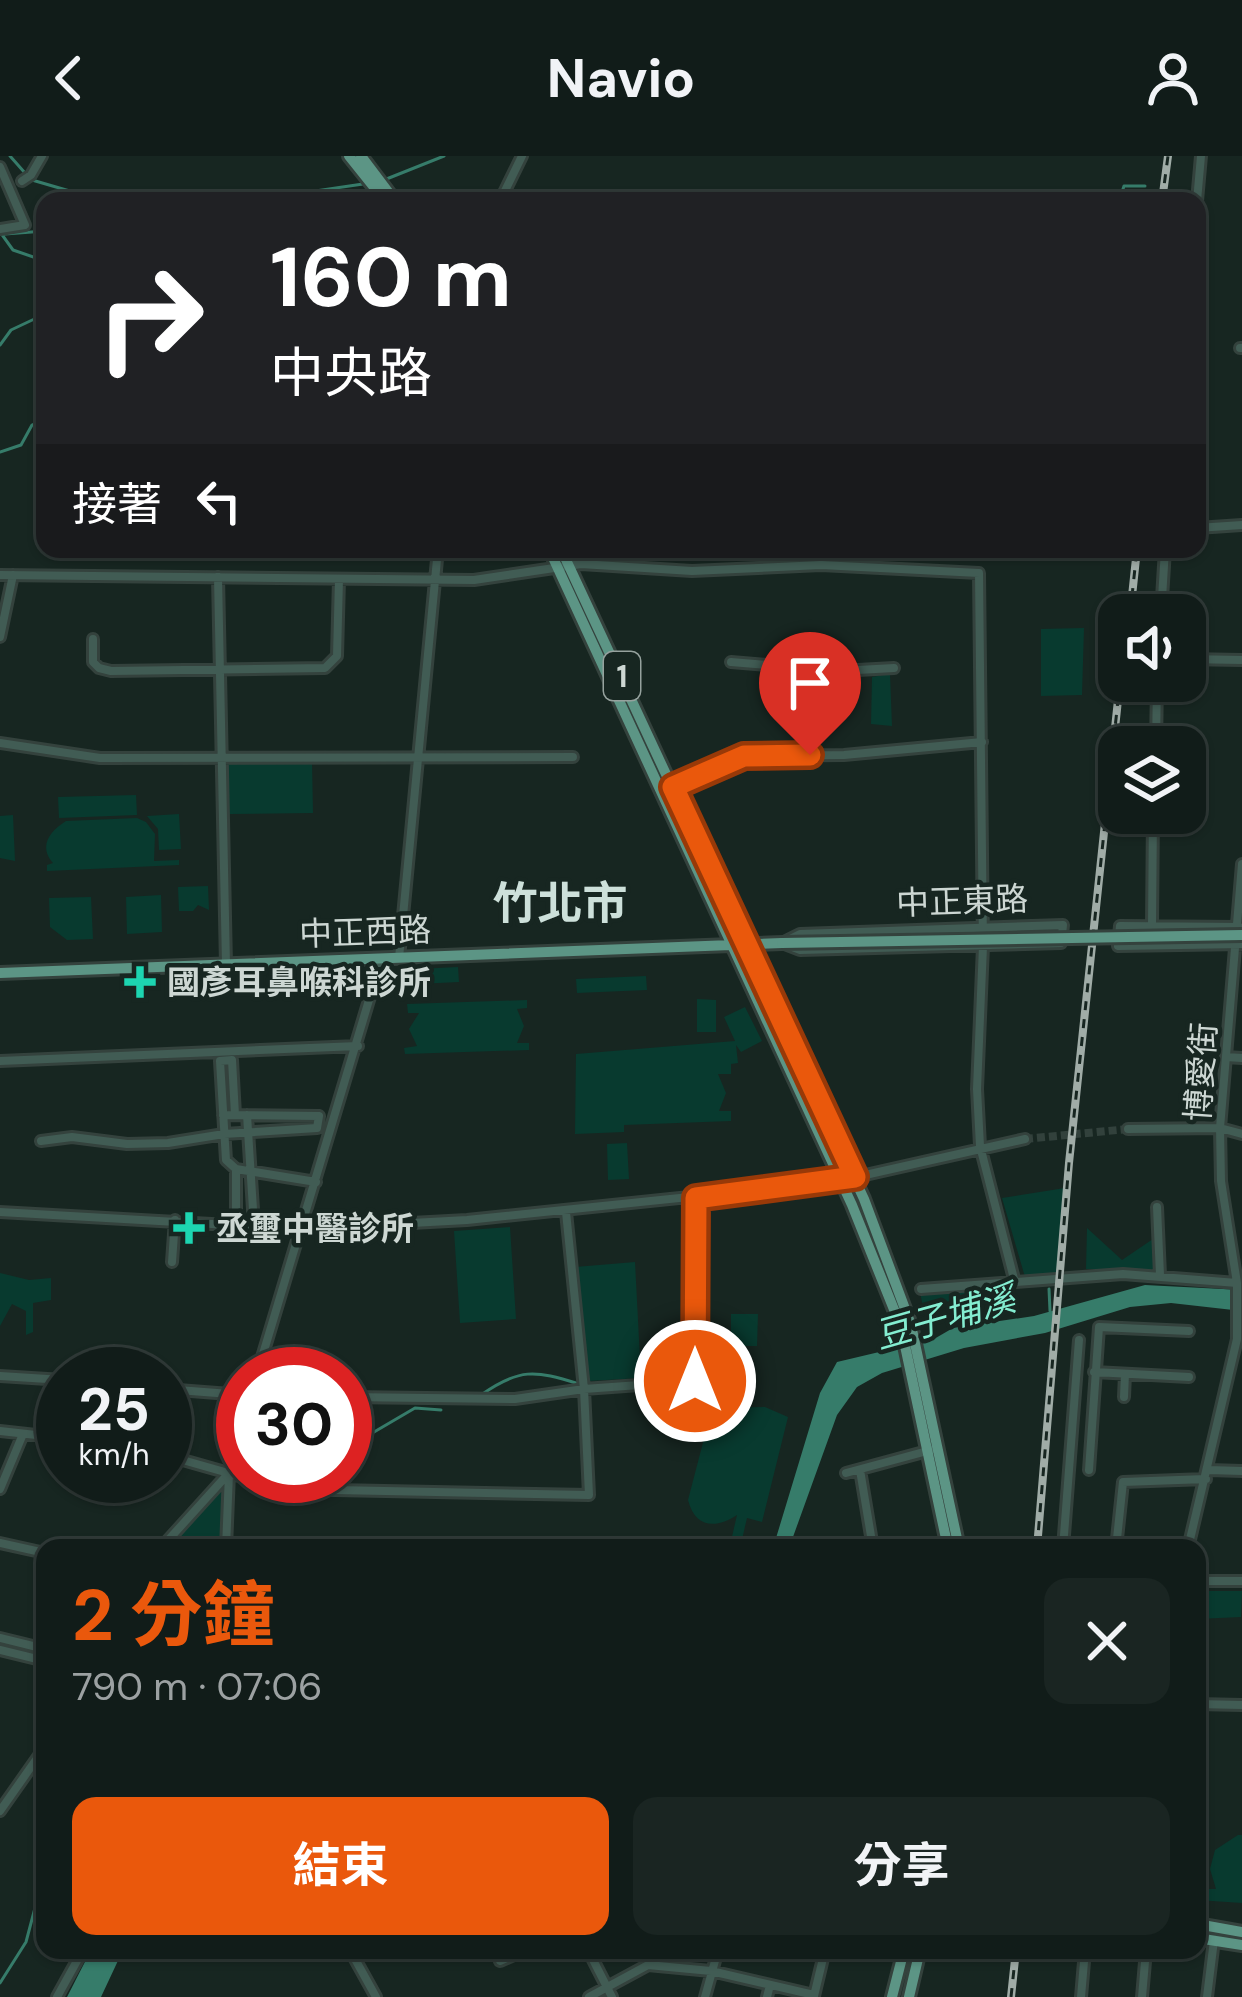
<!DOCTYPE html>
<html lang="zh-TW">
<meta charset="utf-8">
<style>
:root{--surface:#111c19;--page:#1a2522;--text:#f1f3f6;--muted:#9ca1a2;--line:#303a38;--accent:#ea580c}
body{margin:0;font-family:"DM Sans","Noto Sans TC",sans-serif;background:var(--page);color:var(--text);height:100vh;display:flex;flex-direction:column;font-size:45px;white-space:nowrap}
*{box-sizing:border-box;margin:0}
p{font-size:39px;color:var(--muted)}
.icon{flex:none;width:66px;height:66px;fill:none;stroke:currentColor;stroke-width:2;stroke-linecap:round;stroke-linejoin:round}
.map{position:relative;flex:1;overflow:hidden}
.side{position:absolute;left:36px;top:1383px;width:1170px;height:420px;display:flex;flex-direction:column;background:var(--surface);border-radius:24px;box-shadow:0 3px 9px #0004,0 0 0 3px var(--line)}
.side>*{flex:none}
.hud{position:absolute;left:36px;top:36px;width:1170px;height:366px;border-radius:24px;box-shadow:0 3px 9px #0004,0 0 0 3px var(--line);background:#202124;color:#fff;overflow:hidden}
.fabs{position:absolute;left:1098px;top:438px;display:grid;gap:24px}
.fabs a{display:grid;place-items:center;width:108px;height:108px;border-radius:24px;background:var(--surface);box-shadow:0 3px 9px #0004,0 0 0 3px var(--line);font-size:60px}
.speed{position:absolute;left:36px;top:1191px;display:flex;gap:24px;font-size:60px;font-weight:700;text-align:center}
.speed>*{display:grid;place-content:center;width:156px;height:156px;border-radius:50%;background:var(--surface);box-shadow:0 3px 9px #0004,0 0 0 3px var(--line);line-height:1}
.speed small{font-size:30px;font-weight:400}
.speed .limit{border:18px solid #d22;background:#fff;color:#111}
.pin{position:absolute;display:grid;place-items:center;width:102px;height:102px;color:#fff;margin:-123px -51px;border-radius:50% 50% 50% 0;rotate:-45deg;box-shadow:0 0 12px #0007}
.pin .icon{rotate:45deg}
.me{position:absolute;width:132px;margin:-66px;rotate:0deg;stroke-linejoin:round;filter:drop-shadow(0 0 9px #0008)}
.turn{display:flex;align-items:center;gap:42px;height:252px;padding:0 36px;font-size:54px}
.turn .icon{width:156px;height:156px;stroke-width:2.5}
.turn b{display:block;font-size:84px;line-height:102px}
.then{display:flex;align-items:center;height:114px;padding:0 36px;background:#0003;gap:24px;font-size:45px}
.round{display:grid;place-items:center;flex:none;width:126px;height:126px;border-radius:24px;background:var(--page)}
.summary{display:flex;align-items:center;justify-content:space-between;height:204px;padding:0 36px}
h1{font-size:72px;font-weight:700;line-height:90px;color:var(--accent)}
.button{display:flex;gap:24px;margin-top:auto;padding:24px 36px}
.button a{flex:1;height:138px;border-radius:24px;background:var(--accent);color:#fff;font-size:48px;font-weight:700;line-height:138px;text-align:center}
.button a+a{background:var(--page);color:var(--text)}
header{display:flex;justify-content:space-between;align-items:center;height:156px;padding:0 36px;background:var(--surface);font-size:54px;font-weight:700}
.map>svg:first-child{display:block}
</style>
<header><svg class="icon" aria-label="back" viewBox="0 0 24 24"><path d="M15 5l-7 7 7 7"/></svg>Navio<svg class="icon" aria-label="person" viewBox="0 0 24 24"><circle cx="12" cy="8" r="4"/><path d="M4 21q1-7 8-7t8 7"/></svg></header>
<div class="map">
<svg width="1242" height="1841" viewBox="0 0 1242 1841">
<rect width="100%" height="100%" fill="#172621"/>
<path fill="#083a2f" d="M1084,472L1082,539L1041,540V473Z
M890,518L892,570L871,568L872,521Z
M312,605L313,657L229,658L227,607Z
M136,639L137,659L59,662L58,641Z
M179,658L181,693L159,694L158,673L147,660Z
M13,659L15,705L0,702V660Z
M137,662L146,666L155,678L154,705L179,704V709L47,715V709L53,707C38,690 50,675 66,665Z
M208,730L209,754L198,749L193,755H179L178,731Z
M161,739L162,776L127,778L126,741Z
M91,741L93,783L67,784L50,771L49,742Z
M458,811L459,826L397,829V814Z
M646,820L647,834L577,837L576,823Z
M697,843L716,844V876H697Z
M527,844V852L517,853L524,870L517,887H529V894L405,898L404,892L417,890L409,873L419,857H408L407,848Z
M745,851L762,885L741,896L736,889L738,907L731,908V918H718L726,937L719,955H731V965L624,969V976L575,978L576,898L735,885L724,861Z
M627,987L629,1023L608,1024L607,988Z
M1065,1032L1057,1118L1025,1121L1002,1042Z
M510,1071L516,1163L460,1167L454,1075Z
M1087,1072L1122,1104L1153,1083V1114L1086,1113Z
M635,1106L641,1222L588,1225L575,1111Z
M0,1117L29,1124L51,1122V1144L33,1147V1176L26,1179V1155L12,1148L0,1170Z
M1039,1125L923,1151L920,1136Z
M731,1158H758L757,1190H731Z
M765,1251L788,1261L762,1366L747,1362L741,1388L731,1385L737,1359C716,1373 695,1372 688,1344L712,1252Z
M225,1327L221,1392H167Z
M1197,1435H1242L1241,1461L1197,1463Z
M1238,1679H1242V1747L1197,1744V1733H1216L1210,1713L1215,1694Z"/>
<path fill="#367c6a" d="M1145,1129L1242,1134V1155L1171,1147L1130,1151L1045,1177L964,1192L882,1217L857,1231L837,1259L789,1392H773L820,1237L837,1206L934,1183L953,1172L1034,1160Z
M91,1794H123L101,1841H67Z"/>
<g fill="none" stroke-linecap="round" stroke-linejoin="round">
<path stroke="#367c6a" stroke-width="3" d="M10,0L25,17
M32,24L104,45
M384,24L444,0
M170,45H172
M247,45L363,28
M1119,45L1124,30H1145
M0,76L13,94L45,105
M5,78L45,75
M0,189L11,174L45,158
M0,296L21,289L32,269L45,263
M852,393H884
M1049,1133L1050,1155
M481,1239C519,1212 535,1214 579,1228
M345,1293L415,1252L441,1254
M0,1827L26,1786L45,1714"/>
<path stroke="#32413c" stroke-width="8" stroke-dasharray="8 4" stroke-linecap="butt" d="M1025,983L1128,973"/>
<defs>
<path id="minor" d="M0,11L25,69L0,73
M22,25L31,19L42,0
M500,45L522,0
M1197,45L1201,0
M1240,192H1242
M1197,372L1242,369
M0,419L474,424L581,408L692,415L821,409L979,417L983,790L977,933L980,990L1014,1123
M218,421L226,809
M1161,459L1165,393
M0,481L13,419
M93,483V506L99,512L111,515L325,512L337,500L339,423
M1185,503L1242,504
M731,506L840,515L894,512
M0,587L100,602L573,601
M1156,591L1157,525
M673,631L744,600L844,599L982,586
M1063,769L1061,787L800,794L782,787L800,778Z
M1152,769L1153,657
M1239,771L1120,770L1118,790L1242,788
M399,802L438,393
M1226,901L1242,902
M0,905L358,890
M235,959L232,904L220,905L226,1004L236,1013L316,1026
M247,959L254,1069
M1128,973L1220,972L1242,978
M41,985L72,981L127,988L168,987L224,978L317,972L319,960L223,959
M1157,1051L1160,1119
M0,1056L300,1073L467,1064L834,1026L1025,983
M236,1068V1013
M172,1106L175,1064
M921,1133L1123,1118L1237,1127
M1094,1216L1189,1221
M257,1218L381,804
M0,1220L63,1224
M165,1233L243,1239
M345,1241L515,1243L584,1233L695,1225L696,1043
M1124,1241L1125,1218
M0,1275L63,1282
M165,1299L285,1333L589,1339L584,1233L566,1056
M860,1314L873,1392
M1089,1314L1099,1171L1189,1175
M1209,1314L1242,1315
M846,1317L931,1294
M0,1333L23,1278
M0,1387L45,1397
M161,1392L228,1318
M226,1392L229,1317L243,1267
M1063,1392L1079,1184
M1116,1392L1123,1326L1206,1323
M1188,1392L1237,1183V1127L1221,1025L1220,972L1242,708
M1197,1425H1242
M0,1482L45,1493
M0,1494L45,1505
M1197,1548L1242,1549
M0,1655L45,1591
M350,1794L376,1841
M496,1794L500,1805L525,1794
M588,1794L612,1841
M814,1840L825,1794
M57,1841L83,1794
M589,1841L648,1809L711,1815L814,1839
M705,1841L718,1794
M767,1841L770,1829
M1081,1841L1085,1794
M1142,1841L1146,1794
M1207,1841L1214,1784"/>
<path id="major" d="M349,0L385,45
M361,0L395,45
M549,393L852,1049L901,1171L948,1392
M561,393L864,1043L911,1169L959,1392
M0,817L782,787
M1197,1768L1242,1776
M1197,1782L1242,1789
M892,1841L904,1794
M909,1841L920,1794"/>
</defs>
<use href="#minor" stroke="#34423d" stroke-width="14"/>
<use href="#major" stroke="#34423d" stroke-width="16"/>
<use href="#minor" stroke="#415c54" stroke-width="8"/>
<use href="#major" stroke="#5c9585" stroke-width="10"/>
<defs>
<path id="rail" d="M1162,45L1168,0
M1130,459L1137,393
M1037,1392L1069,1007L1120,525
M1011,1841L1016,1794"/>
</defs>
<use href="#rail" stroke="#a0aca7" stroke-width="8"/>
<use href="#rail" stroke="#172621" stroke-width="3" stroke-dasharray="9" stroke-linecap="butt"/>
<defs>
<path id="major-bridge" d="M782,787L1242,779"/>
</defs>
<use href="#major-bridge" stroke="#34423d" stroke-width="16" stroke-linecap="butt"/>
<use href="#major-bridge" stroke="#5c9585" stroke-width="10"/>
</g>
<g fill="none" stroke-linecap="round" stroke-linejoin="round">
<defs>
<path id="route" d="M695,1225L696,1042L855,1021L673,631L744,600L810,599"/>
</defs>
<use href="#route" stroke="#983908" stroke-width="30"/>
<use href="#route" stroke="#ea580c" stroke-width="21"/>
</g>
<g fill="#1dd5b1" stroke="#172621" stroke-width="4.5">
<path d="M134 808h12v12h12v12h-12v12h-12v-12h-12v-12h12z"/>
<path d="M183 1054h12v12h12v12h-12v12h-12v-12h-12v-12h12z"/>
</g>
<g text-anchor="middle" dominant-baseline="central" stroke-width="9" stroke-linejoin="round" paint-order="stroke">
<rect fill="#172621" stroke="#96a29e" stroke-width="3" x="604" y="496" width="36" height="48" rx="9"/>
<g font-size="30" font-weight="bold" fill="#cdd7d3">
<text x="622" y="520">1</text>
</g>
<g font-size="33" fill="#cdd7d3" stroke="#172621">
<text transform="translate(962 745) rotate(-2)">中正東路</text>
<text transform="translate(365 776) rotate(-2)">中正西路</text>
<text transform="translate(1201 916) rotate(-86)">博愛街</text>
</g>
<g font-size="33" font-weight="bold" fill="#cdd7d3" stroke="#172621" text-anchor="start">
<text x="167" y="826">國彥耳鼻喉科診所</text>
<text x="216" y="1072">丞璽中醫診所</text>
</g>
<g font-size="36" font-style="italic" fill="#84edd1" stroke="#172621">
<text transform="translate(945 1161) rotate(-16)">豆子埔溪</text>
</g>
<g font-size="45" font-weight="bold" fill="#cde0da" stroke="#172621">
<text x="560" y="747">竹北市</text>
</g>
</g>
</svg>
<div class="fabs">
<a><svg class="icon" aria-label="sound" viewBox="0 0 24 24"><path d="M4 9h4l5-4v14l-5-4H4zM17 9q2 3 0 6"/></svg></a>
<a><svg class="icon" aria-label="layers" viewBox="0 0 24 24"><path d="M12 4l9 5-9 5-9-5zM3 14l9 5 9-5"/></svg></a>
</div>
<div class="speed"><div>25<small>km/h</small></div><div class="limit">30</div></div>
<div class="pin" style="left:810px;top:599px;background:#d93025"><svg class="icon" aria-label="arrive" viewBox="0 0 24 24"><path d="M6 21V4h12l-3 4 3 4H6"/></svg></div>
<svg class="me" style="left:695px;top:1225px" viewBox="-20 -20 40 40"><circle r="17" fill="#ea580c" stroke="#fff" stroke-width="3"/><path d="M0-11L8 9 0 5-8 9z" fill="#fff"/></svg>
<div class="hud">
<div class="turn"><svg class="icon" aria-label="right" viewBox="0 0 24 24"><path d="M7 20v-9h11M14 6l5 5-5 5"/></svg><div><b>160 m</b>中央路</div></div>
<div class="then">接著<svg class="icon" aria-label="left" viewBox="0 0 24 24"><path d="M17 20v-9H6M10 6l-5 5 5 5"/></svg></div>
</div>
<section class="side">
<div class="summary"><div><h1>2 分鐘</h1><p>790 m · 07:06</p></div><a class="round"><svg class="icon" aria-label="close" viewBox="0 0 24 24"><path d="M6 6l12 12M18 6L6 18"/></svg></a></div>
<div class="button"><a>結束</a><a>分享</a></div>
</section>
</div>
